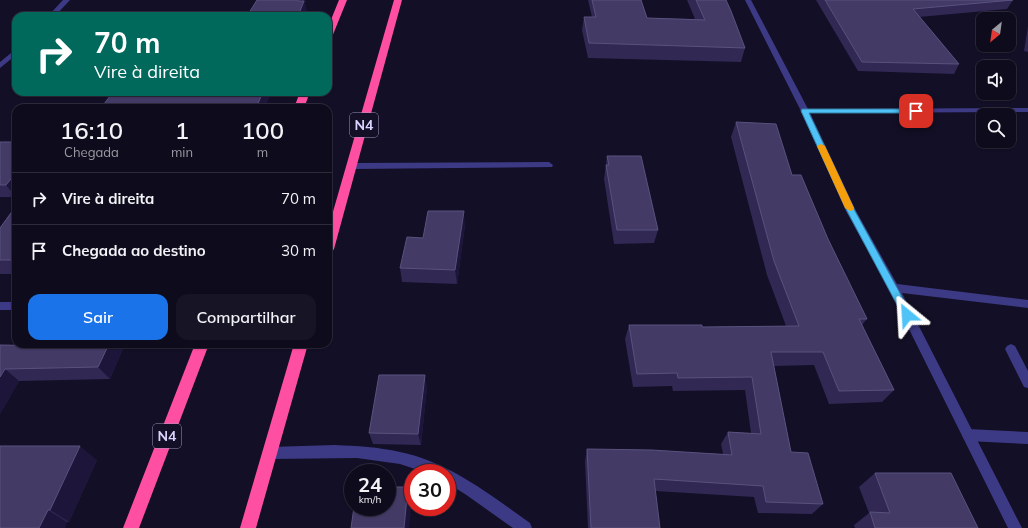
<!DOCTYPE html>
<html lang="pt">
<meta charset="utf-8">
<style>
:root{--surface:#0e0b1c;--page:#171425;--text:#f1f3f6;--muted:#9b9ba3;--line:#2e2b3b;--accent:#1a73e8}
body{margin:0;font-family:Mulish,sans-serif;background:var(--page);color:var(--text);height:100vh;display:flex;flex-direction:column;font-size:15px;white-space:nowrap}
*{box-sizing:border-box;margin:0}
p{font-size:13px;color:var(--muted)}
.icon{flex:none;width:22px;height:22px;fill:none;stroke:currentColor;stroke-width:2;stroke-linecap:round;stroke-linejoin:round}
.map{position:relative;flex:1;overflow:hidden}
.side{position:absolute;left:12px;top:104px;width:320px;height:244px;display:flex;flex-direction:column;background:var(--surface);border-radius:12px;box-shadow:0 1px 3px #0004,0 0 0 1px var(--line)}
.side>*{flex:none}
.banner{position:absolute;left:12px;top:12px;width:320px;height:84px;border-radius:12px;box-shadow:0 1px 3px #0004,0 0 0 1px var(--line);background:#00695c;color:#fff;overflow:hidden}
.needle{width:26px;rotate:209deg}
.fabs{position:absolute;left:976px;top:12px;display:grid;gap:8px}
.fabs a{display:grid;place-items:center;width:40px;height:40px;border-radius:8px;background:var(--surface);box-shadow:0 1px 3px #0004,0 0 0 1px var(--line);font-size:20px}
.speed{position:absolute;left:344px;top:464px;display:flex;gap:8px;font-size:20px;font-weight:700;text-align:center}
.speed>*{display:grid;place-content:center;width:52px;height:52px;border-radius:50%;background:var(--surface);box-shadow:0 1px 3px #0004,0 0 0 1px var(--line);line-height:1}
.speed small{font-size:10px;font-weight:400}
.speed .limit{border:6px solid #d22;background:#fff;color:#111}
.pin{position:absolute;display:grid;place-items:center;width:34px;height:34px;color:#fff;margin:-17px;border-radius:8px;box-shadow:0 2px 6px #0006}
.me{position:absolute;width:44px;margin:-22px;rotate:333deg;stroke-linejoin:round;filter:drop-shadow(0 0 3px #0008)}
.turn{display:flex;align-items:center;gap:14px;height:84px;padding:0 16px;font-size:18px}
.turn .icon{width:52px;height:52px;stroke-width:2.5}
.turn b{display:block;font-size:28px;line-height:34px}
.eta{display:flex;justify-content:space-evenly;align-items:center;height:68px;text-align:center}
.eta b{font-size:24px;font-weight:600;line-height:28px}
.primary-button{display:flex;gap:8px;margin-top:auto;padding:8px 16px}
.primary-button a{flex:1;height:46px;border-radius:12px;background:var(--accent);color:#fff;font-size:16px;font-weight:600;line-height:46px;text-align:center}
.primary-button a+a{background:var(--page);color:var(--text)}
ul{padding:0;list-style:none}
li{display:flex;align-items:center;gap:12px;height:52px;padding:0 16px;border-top:1px solid var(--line)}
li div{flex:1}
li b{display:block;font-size:15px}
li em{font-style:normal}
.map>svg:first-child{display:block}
</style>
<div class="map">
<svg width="1028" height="528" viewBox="0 0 1028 528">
<rect width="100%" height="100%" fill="#130f26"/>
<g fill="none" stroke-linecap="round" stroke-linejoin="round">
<path fill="#3d3a85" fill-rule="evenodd" d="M549,162L553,165L552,167L352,169L348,166L352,163Z
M1011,344L1015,346L1028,371V388L1024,387L1005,349L1007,346Z
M968,429L1028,432V444L968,441L964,439L962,435L964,431Z
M335,445C357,446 378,447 400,452C449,462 489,494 530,523L532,528H513L465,494L447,483V473H427L400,464L357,458L270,459L266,457L264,453L266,449L270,447Z"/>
<path fill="#3d3a85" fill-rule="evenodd" d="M63,0H70L55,16H48Z
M745,0H751L808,109L1028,108V112L810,113L856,211L897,284L1028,300V308L902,293L1022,528H1008L889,289L846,211L801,111Z
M16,49V55L0,68V62Z
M0,302H16V310H0Z"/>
<path fill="#ff4fa3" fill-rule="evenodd" d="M339,0H347L332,37L328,39V27Z
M394,0H402L334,249L332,252L328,253V229Z
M300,92H310L304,108H294Z
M195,344H209L139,528H123Z
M294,344H308L256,528H240Z"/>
</g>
<path fill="#312854" d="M588,0H641L647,18L695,19L687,0H726L745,48L741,62L588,58L582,30L584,17H592Z
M816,0H1013L1007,9L919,17L959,64L954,74L858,71Z
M1028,26V54V52L1024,51Z
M736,122L792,175L828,239L867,319L862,325L894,390L882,402L829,404L814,365L774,366L791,452L823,504L812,514L758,513L754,497L655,491L660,528H588L585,461L587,449L723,454L721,444L728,432L751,433L745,390L673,391L672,386L633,387L625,339L629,325L702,327L786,326L767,275L731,137Z
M0,142H16V197H0Z
M607,156L658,230L654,243L614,244L604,179Z
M16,206V274H0V228Z
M465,225L457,284L402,282L400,268L423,238Z
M59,344H125L110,379L19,381L0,414V345L58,346Z
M427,387L421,445L373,444L369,433Z
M97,460L69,522L0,528Z
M875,473L978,528H855L854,525L869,513L859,487Z"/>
<path fill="#1d163a" d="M298,0H306L305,3L307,12L305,16H298Z
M263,92H270L271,94L265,108H256Z
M16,173V197L6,185Z
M464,211L465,225L457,284L455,270Z
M109,344H125L110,379L98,367Z
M5,369L19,381L0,414V377Z
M425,375L427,387L421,445L418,434Z
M80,446L97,460L69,522L50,510Z
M408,487L412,497L409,528H404Z
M48,510L67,522L65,528H39Z"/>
<path fill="#433a66" stroke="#5a527e" d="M257,0H298V1H304L298,16H247Z
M592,0H641L647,18L705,20L696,0H726L731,11L745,48L589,43L584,17H596Z
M825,0H1013L913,9L959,64L862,62Z
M113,92H263L256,108H101Z
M736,122L776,124L792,175H801L828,239L867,319H859L894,390L839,391L823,352H771L791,452L808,453L823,504L766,502L763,486L654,479L660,528H591L587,449L652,450L732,455L728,432L761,434L752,377L678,378L677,373L637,374L629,325H702V327L799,326L774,261Z
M0,142H16V173L6,185H0Z
M607,156H641L658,230H617L606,165H609Z
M16,206V260H0V228Z
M428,211H464L455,270L400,268L407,237L423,238Z
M59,344H109L98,367L5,369L0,377V345L58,346Z
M379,375H425L418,434L369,433Z
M0,446H80L50,510H48L39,528H0Z
M875,473H951L978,528H875L870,512L890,513Z
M387,487H408L404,528H351L354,507H387Z"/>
<path fill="#4fc3f7" stroke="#337fa1" d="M802,109H916L920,111L916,113H809L855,211L912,315L911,318H904L847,211L801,111Z"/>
<path fill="#f59e0b" d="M821,144L825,146L854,208L853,210L850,211L845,208L817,146Z"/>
<g text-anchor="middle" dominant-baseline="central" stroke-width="4" stroke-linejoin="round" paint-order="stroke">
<g fill="#130f26" stroke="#9e99be" stroke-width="1">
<rect x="350" y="113" width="28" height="24" rx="3"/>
<rect x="153" y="424" width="28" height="24" rx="3"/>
</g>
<g font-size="14" font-weight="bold" fill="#d9d4ff">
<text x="364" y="125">N4</text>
<text x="167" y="436">N4</text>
</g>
</g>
</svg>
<div class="fabs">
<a><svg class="needle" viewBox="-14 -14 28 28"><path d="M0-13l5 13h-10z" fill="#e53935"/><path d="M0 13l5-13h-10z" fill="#9b9ba3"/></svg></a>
<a><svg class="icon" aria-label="sound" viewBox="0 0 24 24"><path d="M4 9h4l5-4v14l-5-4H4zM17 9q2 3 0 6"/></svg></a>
<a><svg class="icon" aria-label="search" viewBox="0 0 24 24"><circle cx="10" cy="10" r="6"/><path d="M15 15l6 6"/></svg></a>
</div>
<div class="speed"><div>24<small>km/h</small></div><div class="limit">30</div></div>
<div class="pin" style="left:916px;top:111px;background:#d93025"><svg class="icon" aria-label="arrive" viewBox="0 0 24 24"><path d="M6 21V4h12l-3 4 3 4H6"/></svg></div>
<svg class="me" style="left:907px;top:315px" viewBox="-20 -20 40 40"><path d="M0-17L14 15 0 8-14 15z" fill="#4fc3f7" stroke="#fff" stroke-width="4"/></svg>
<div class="banner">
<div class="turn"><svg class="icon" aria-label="right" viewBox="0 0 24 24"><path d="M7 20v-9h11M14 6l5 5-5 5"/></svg><div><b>70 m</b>Vire à direita</div></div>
</div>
<section class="side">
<div class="eta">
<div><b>16:10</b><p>Chegada</p></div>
<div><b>1</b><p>min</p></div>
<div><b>100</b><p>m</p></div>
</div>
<ul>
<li><svg class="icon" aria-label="right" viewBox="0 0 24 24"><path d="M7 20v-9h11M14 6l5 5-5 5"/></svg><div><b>Vire à direita</b></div><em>70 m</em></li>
<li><svg class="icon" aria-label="arrive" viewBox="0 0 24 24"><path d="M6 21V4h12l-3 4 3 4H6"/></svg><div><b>Chegada ao destino</b></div><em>30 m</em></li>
</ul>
<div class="primary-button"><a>Sair</a><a>Compartilhar</a></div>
</section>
</div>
